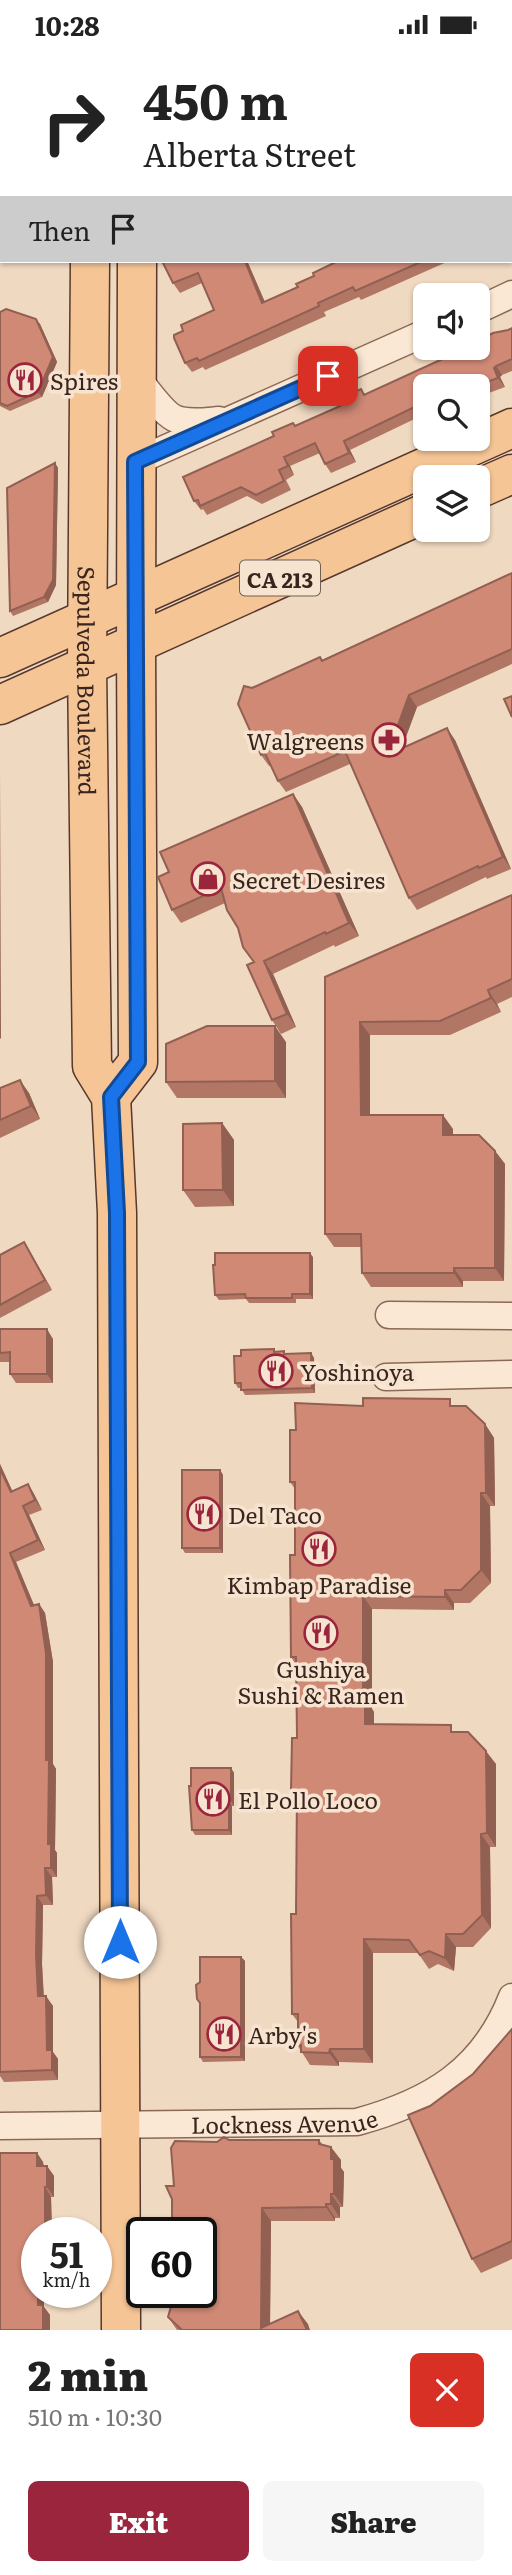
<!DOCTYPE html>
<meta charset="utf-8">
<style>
:root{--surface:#fff;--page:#f6f6f6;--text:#222;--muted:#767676;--accent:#9b253c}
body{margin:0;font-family:Literata,serif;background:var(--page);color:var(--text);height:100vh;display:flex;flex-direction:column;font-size:26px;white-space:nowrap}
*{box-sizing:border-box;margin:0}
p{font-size:23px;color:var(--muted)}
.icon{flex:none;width:38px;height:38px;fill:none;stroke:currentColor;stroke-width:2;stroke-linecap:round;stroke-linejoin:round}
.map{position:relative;height:2281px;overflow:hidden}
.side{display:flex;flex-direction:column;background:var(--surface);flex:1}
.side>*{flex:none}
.guide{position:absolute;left:0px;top:0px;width:513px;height:214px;box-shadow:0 2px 5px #0004;background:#fff;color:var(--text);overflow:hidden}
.buttons{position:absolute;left:413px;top:234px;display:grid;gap:14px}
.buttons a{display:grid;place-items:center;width:77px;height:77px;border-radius:10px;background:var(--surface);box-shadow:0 2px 5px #0004;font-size:35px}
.speed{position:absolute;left:21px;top:2168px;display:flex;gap:14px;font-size:35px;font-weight:700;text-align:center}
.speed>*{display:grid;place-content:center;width:91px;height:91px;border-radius:50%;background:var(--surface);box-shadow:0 2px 5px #0004;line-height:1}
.speed small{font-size:18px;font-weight:400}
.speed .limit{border:4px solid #111;border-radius:10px;background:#fff;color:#111}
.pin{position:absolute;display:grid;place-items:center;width:60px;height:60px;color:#fff;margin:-30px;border-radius:14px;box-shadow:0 4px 10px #0006}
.me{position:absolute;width:77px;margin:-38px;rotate:0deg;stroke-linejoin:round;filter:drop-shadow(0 0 5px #0008)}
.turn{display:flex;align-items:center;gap:24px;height:147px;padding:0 28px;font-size:32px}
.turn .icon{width:91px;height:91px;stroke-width:2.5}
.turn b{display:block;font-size:49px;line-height:60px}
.then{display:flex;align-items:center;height:66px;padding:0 28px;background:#0003;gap:14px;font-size:26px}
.round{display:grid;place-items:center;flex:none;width:74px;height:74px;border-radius:10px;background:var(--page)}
.headline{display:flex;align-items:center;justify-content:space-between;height:119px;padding:0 28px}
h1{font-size:42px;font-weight:800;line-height:52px}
.primary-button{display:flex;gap:14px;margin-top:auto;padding:14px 28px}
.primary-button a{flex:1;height:80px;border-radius:10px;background:var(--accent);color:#fff;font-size:28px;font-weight:800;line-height:80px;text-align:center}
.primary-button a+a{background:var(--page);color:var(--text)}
.status{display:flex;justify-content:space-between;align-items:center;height:49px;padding:0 35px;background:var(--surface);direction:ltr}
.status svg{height:19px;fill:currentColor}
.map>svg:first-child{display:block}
</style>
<div class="status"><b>10:28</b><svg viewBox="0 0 49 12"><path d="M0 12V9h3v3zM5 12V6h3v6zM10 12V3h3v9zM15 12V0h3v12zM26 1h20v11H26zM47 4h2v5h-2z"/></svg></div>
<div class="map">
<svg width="512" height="2281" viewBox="0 0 512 2281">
<rect width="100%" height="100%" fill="#f0d9c1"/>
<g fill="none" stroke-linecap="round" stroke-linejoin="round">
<defs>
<g id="street">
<path d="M397,2L401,0"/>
<path d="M478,261L512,245"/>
<path d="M136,327C145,338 162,363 174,369C186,375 205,372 219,371"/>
<path d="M135,413L425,284"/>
<path d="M389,1266L512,1267"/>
<path d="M386,1328L512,1325"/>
<path id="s1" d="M0,2077L357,2073C430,2053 483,2022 512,1948"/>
</g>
<g id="primary">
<path d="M89,2V0"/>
<path d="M137,2V0"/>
<path id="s2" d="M90,212L87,616L92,1017L111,1048L117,1164L121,2281"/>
<path d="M478,440L512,425"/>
<path d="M0,609L512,379"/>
<path d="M0,656L425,464"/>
<path d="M111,1048L138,1013L136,594L137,212"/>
</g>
</defs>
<use href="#street" stroke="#8a6957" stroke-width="29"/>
<use href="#primary" stroke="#57382c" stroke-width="41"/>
<use href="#street" stroke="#fae8d4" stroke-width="26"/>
<use href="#primary" stroke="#f5c596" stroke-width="38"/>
</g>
<path fill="#b27665" d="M181,0H270L266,2H181Z
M162,212H254L248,214L265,253L298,238L334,214L333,212H449L361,251L359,248L324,263L326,267L205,321L203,318L192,323L185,314L183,282L214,261L202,234L180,244L173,234Z
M0,263L40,275L57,313L42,348L10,362L0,357Z
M512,279V322L502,326L500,328L505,338L478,348V338H425V365L350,401L356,413L331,424L325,415L320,404L290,417L294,426L286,431L291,441L262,455L247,447L207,466L203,460L201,461L194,452L295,377L347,354L361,340L365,346Z
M55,414L58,419L56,536L48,553L13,567L10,562Z
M512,524V615L417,658L402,699L455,691L511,820L487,830L486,828L417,861L409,849L350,715L286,743L278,732L271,716L269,717L261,706L252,639L322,611Z
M293,745L302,758L359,887L335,898L334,896L273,925L296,978L281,985L272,971L254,913L238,879L225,854L181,874L172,861L169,823Z
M512,846V948L497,955L501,963L450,986H370V1066L453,1080V1086L495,1102L505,1115L504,1232H463V1238H371L362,1224V1198H334L325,1185V928Z
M286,993V1049H177L166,1033Z
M0,1039L29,1044L40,1070L0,1089Z
M222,1074L234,1091V1157L195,1158L183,1141Z
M24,1193L30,1203L52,1241L0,1269V1206Z
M313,1208V1250H296V1254H249L246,1250L219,1251L215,1246Z
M0,1280L53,1290V1334H16L10,1325V1313H0Z
M276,1302L285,1305L311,1304L314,1309L315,1344L245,1346L241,1339H238L235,1334Z
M363,1357H455L485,1375L494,1389L495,1457H490L491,1534L470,1554H454V1561L372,1560V1660L374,1663V1675L456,1683L496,1715V1798H490L491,1879L473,1898H456L454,1922L438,1915L429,1920L418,1904H373V2014L339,2013V2017L310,2016L298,1997V1973L292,1965L296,1865L297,1749L291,1741L297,1689L296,1616L291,1608L295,1506V1440L290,1433L296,1381Z
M0,1415L12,1442L28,1435L34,1445L42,1461L29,1466L45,1501L16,1513L34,1556L39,1555L45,1564L53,1613V1715L56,1720L55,1801L57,1804V1828H52L53,1856H43L42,1915L44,1947L53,1957V2003L58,2010V2031L4,2033L0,2027Z
M220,1421L223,1426V1504H185L182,1499Z
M231,1719L234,1724V1757H232V1786H195L192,1781L191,1737Z
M241,1908L245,1912V2012L203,2013L200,2008V1955L197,1950Z
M512,1980V2210L481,2224L472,2210L430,2057L473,2025Z
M229,2091H319L323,2096L341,2111V2119L344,2123L343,2158H340V2169H335V2172H271L270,2275L298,2262L310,2281H177L168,2268L172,2254L174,2137L217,2093Z
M37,2104L43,2113L44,2117H47L54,2127V2148H51L52,2184H37V2244H44V2258L50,2266V2281H0Z"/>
<path fill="#916052" d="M41,0H51V2H41Z
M2,85V119L0,123V89Z
M245,212H247L248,214L269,263L262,254Z
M36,270L40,275L57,313L42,348L38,343Z
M496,317L502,326L500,328L505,338L498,329L494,319Z
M344,392L350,401L356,413L349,404Z
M284,408L290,417L294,426L288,417Z
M55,414L58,419L56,536L48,553L44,548Z
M409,646L417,658L395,717L387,706Z
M447,679L455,691L511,820L503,808Z
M0,720L1,990L0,989Z
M293,745L302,758L359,887L349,874Z
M264,912L273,925L296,978L287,965Z
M488,941L497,955L501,963L491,949Z
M360,973L370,986V1080L361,1066Z
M275,977L286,993V1049L275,1032Z
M20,1031L29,1044L40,1070L31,1057Z
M443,1066L453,1080V1100L443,1086Z
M222,1074L234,1091V1157L223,1141Z
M495,1102L505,1115L504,1232L495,1219Z
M24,1193L30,1203L52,1241L45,1231Z
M310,1204L313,1208V1250L310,1245Z
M454,1219L463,1232V1238L454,1224Z
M47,1280L53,1290V1334L47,1325Z
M311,1304L314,1309L315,1344L312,1339Z
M485,1375L494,1389L495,1457L486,1444Z
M0,1415L17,1452L11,1443L0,1420Z
M220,1421L223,1426V1504L220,1499Z
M28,1435L34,1445L42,1461L35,1451Z
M481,1444L490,1457L491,1534L481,1521Z
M23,1457L29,1466L45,1501L38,1491Z
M10,1504L16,1513L38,1566L31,1557Z
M445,1541L454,1554V1561L445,1548Z
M363,1547L372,1560V1660L374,1663V1688L365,1675L363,1650Z
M39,1555L45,1564L53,1613V1715L56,1720L55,1801L57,1804V1828L51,1819L48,1795Z
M486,1702L496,1715V1798L487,1784Z
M231,1719L234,1724V1757L231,1752Z
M229,1752L232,1757V1786L229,1781Z
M481,1785L490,1798L491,1879L482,1866Z
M45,1819L52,1828L53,1856L46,1846Z
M37,1847L43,1856L42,1915L44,1957L38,1947L36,1906Z
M446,1885L456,1898L454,1922L445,1909Z
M364,1890L373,1904V2014L364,2000Z
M241,1908L245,1912V2012L241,2008Z
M46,1947L53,1957V2003L58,2010V2031L52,2021L47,2001Z
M330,2000L339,2013V2017L329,2004Z
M331,2098L341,2111V2119L344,2123L343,2158L334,2145Z
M37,2104L43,2113L44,2127L37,2117Z
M47,2117L54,2127V2148L47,2138Z
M45,2138L51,2148L52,2184H45Z
M331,2145L340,2158V2169L331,2155Z
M326,2155L335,2169V2172L326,2158Z
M262,2159L271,2172L270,2281L261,2279Z
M38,2244H44V2258L50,2266V2281H43L38,2256Z
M298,2262L308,2275L310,2281H307Z"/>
<path fill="#cf8975" stroke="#916052" stroke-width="2" d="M0,0H41V2H2V85L0,89Z
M181,0H243L239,2H181Z
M499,0H512V48L511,49V2H494Z
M512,106V169L511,167V107Z
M162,212H245L262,254L298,238L296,235L314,227L313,224L334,214L333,212H423L355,242L353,238L318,254L319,257L199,312L197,309L185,314L174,289V286L183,282L181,276L214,261L198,224L173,234Z
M6,260L36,270L53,308L38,343L7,357L0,354V263Z
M512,279V310L496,317L494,319L498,329L473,338H467L465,333L456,338H425V353L344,392L349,404L325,415L315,394L284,408L288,417L279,421L284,432L256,446L241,438L200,457L198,451L194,452L183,428L274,387L272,383L293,374L295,377L347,354L344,348L361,340L364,346L449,307L464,299H478V292L493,284L508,281Z
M55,414L53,531L44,548L10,562L7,439Z
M512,524V600L409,646L387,706L447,679L503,808L479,819L478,817L409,849L345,702L278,732L265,704L261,706L238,655L244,637L252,639L320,608L322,612Z
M512,647V668L504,650Z
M293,745L349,874L326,885L325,883L264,912L287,965L272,971L247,916L254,913L243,898L238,879L227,861L221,839L172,861L158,828L169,823L160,803Z
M512,846V930L488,941L491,949L440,972L360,973L361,1066H443V1086H479L495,1102V1219H454V1224H362L361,1185H325V928Z
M207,977H275V1032L166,1033V995Z
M20,1031L31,1057L0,1071V1039Z
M222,1074L223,1141H183V1075Z
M24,1193L45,1231L0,1256V1206Z
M215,1204H310V1245H292V1249H246L245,1245L215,1246L213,1216H215Z
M0,1280H47V1325H10V1303L0,1304Z
M274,1300V1303L284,1302V1305L311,1304L312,1339L241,1341V1334H235L234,1307H241V1301Z
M363,1349L450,1350V1357H466L485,1375L486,1444H481V1521L461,1541H445V1548L363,1547V1650H365V1675L451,1676V1683H468L486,1702L487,1784L481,1785L482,1866L463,1885H446L445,1909L429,1902L420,1906L409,1891L364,1890V2000H330L329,2004L301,2003V1996L298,1997V1965H292L291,1865H296L297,1741H291L292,1689H297L296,1608H291L290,1506H295V1433H290V1381H296L295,1354L363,1357Z
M0,1420L11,1443L28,1435L35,1451L23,1457L38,1491L10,1504L31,1557L39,1555L46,1604V1711H49L48,1795H51V1819H45L46,1846L37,1847L36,1906L38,1947H46L47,2001H52V2021L0,2023Z
M182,1421H220V1499H182Z
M191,1719H231V1752H229V1781H192L189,1737H191Z
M200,1908H241V2008H200V1954L197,1950L196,1936L200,1933Z
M512,1980V2192L472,2210L408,2066L430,2057L473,2025Z
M224,2088L229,2091H319V2095L331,2098V2110H334V2145H331V2155H326V2158L262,2159L261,2279L298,2262L307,2281H182L168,2268L172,2254V2244H201V2184H172V2150L166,2137H174L171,2099L175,2092L217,2093Z
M0,2104H37V2117H47V2138H45V2184H37L38,2256H43V2281H0Z"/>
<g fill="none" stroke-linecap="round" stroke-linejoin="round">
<defs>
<path id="route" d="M120,1893L117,1164L111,1048L138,1013L135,413L328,327"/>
</defs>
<use href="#route" stroke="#114b97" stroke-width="18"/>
<use href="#route" stroke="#1a73e8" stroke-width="12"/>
</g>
<defs>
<symbol id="restaurant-ring" viewBox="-11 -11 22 22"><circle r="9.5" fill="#f7e4d0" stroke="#9b253c" stroke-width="1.5"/><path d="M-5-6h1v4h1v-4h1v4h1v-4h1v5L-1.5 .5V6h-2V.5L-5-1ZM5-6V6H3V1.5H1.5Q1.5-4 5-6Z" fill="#9b253c"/></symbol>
<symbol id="pharmacy-ring" viewBox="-11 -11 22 22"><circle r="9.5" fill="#f7e4d0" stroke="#9b253c" stroke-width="1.5"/><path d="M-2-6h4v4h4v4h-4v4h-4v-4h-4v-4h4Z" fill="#9b253c"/></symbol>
<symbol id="shop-ring" viewBox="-11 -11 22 22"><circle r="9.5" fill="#f7e4d0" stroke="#9b253c" stroke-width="1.5"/><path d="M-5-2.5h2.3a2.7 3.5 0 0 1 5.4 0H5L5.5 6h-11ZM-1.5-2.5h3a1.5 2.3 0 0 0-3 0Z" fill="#9b253c"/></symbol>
</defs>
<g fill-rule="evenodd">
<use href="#restaurant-ring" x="6" y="312" width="38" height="38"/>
<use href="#pharmacy-ring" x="370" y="672" width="38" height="38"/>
<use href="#shop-ring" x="189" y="811" width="38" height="38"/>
<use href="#restaurant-ring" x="257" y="1303" width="38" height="38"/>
<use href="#restaurant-ring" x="185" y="1446" width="38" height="38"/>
<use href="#restaurant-ring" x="300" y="1481" width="38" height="38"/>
<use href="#restaurant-ring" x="302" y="1565" width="38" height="38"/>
<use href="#restaurant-ring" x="194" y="1731" width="38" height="38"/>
<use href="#restaurant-ring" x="205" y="1966" width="38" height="38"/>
</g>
<g text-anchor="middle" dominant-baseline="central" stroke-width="7" stroke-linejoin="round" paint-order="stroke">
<rect fill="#f7e4d0" stroke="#725e53" stroke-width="2" x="240" y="511.5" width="80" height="35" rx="5"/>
<g font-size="21" font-weight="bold" fill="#39251d">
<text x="280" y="529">CA 213</text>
</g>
<g font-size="23" fill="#39251d" stroke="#f7e4d0" text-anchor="start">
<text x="50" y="331">Spires</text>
<text x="364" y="691" text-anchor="end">Walgreens</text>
<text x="232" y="830">Secret Desires</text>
<text x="300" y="1322">Yoshinoya</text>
<text x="228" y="1465">Del Taco</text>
<text x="319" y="1535" text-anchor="middle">Kimbap Paradise</text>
<text x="321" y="1619" text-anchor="middle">Gushiya<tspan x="321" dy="26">Sushi &amp; Ramen</tspan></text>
<text x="238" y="1750">El Pollo Loco</text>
<text x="248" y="1985">Arby's</text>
</g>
<g font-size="23" fill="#39251d" stroke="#f7e4d0">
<text stroke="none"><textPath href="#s2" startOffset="420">Sepulveda Boulevard</textPath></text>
<text stroke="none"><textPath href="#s1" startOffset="284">Lockness Avenue</textPath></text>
</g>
</g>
</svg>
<div class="buttons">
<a><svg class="icon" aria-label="sound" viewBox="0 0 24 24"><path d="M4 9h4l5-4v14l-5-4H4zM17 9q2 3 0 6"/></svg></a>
<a><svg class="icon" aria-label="search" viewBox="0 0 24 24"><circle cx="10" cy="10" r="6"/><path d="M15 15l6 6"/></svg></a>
<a><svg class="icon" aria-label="layers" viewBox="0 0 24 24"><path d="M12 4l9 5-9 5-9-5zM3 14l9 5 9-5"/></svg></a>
</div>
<div class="speed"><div>51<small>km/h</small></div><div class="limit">60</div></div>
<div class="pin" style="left:328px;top:327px;background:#d93025"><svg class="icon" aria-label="arrive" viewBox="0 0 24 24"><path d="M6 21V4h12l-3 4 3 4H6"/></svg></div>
<svg class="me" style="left:120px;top:1893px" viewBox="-20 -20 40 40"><circle r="19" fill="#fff"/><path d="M0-13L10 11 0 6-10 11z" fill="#1a73e8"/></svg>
<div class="guide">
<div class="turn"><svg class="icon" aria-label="right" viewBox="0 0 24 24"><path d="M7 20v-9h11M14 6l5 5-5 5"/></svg><div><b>450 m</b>Alberta Street</div></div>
<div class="then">Then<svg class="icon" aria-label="arrive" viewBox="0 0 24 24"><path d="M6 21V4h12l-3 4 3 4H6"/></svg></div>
</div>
</div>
<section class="side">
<div class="headline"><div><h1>2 min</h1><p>510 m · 10:30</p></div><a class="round" style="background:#d93025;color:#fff"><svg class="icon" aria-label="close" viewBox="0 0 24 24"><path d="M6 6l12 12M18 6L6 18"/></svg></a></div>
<div class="primary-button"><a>Exit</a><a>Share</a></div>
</section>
